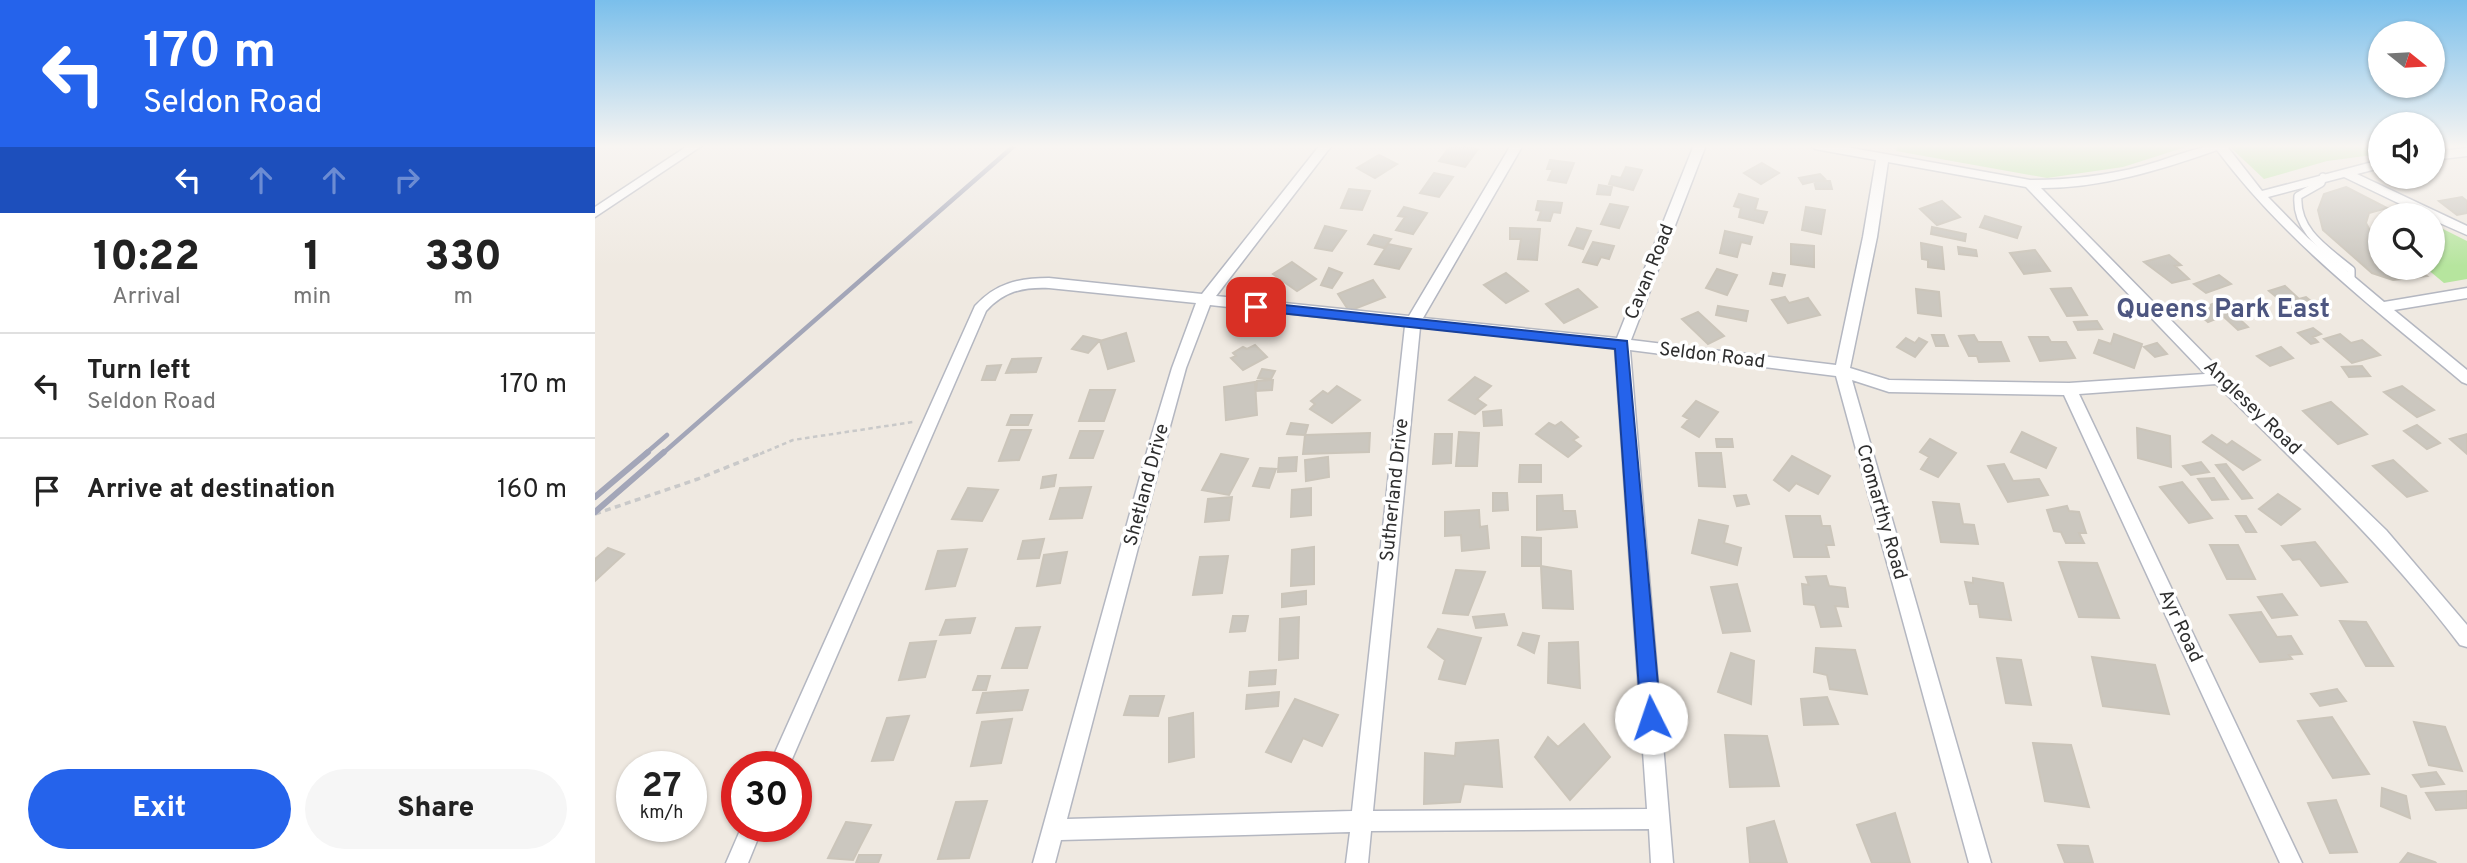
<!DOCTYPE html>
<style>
:root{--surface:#fff;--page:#f6f6f6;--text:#222;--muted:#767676;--line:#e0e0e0;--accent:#2563eb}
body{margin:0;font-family:Overpass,sans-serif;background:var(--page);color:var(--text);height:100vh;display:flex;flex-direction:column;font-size:26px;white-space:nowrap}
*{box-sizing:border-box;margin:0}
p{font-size:23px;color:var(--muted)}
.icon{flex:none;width:38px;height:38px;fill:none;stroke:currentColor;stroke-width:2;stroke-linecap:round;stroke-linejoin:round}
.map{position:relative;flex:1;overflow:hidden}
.panel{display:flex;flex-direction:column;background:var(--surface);width:595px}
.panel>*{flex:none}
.hud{background:#2563eb;color:#fff;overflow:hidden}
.needle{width:46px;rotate:108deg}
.tools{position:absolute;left:1773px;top:21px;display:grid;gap:14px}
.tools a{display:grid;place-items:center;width:77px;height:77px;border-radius:50%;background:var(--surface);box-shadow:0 2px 5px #0004;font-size:35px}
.speed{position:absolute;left:21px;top:751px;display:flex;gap:14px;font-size:35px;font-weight:700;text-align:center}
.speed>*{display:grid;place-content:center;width:91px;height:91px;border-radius:50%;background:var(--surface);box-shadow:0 2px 5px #0004;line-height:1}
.speed small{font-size:18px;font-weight:400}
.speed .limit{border:10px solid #d22;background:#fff;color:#111}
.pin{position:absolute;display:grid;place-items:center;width:60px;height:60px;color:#fff;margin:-30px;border-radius:14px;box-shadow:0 4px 10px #0006}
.me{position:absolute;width:77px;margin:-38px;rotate:356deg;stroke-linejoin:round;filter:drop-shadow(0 0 5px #0008)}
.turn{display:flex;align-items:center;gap:24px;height:147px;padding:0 28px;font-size:32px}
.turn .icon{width:91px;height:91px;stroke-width:2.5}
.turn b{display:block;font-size:49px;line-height:60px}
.lanes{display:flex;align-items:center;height:66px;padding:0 28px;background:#0003;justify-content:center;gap:35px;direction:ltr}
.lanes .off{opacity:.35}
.eta{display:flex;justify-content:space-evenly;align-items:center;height:119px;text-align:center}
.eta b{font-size:42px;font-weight:800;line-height:49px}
.action{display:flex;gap:14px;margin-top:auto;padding:14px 28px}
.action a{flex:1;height:80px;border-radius:42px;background:var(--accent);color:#fff;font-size:28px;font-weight:800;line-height:80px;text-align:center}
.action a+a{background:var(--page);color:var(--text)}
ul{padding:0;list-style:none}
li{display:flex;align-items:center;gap:21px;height:105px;padding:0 28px;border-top:2px solid var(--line)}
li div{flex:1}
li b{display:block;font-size:26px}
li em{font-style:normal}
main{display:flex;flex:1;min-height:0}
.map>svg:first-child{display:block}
</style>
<main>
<section class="panel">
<div class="hud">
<div class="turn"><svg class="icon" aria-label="left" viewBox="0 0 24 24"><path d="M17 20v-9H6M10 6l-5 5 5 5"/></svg><div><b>170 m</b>Seldon Road</div></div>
<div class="lanes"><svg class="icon" aria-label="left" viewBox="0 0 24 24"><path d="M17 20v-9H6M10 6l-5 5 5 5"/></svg><svg class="icon off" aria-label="ahead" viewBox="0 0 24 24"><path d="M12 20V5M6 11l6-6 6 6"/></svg><svg class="icon off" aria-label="ahead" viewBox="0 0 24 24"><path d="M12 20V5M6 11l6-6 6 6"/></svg><svg class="icon off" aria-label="right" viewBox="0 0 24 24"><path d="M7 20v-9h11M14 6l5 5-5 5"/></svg></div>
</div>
<div class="eta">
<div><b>10:22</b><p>Arrival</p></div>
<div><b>1</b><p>min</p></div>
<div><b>330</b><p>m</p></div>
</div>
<ul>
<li><svg class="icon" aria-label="left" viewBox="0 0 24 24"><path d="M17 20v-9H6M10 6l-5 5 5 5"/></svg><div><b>Turn left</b><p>Seldon Road</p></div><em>170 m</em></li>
<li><svg class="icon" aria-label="arrive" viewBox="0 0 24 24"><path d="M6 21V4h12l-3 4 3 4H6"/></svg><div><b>Arrive at destination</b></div><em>160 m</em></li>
</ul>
<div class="action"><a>Exit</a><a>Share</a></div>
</section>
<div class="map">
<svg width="1872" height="863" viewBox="0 0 1872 863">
<rect width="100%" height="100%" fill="#efe9e1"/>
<path fill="#b6e59e" d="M1303,145H1597L1528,167L1452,178L1301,151Z
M1633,145H1785V154L1732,161L1669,179Z
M1838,224L1872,241V279L1849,283L1831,268H1838Z"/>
<path fill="#cbc7bf" stroke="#cbc5ba" stroke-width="2" d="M856,145H867L883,149L870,167L844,161Z
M784,155L802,164L780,178L762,168Z
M955,160L979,163L971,183L953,180L958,169H952Z
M1167,163L1184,173L1166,184L1149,173Z
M1031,167L1047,170L1038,190L1014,184L1017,176L1026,178Z
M839,173L858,177L844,197L825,193Z
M1225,174L1230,179L1208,184L1204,178Z
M1219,181H1235L1237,189H1221Z
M1004,185L1017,187L1015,195L1002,194Z
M1751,187L1792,208L1774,213L1771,223L1778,236L1785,241V268H1821L1832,276L1798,280L1777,273L1728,230L1723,210L1729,194Z
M754,189L775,191L767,210L746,208Z
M1144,194L1163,199L1160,210L1172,212L1168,223L1144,217L1146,208L1139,206Z
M1867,197L1872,201V213L1862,215L1844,201Z
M943,201L967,203L965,213L958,212L955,221L943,220L946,211L941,210Z
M1347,201L1365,217L1342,225L1325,209Z
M1015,204L1033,207L1024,228L1006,224Z
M809,207L832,213L818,234L801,230L810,217L803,216Z
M1211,207L1230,210L1226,234L1207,230Z
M1390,216L1426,227L1422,238L1385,227Z
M730,226L751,231L737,251L720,248Z
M1337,227L1371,234L1370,241L1336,234Z
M915,228L945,229L942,260L923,259L926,239H915Z
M982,228L996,231L988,249L974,245Z
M1130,231L1157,237L1155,244L1146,242L1142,257L1125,253Z
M779,235L796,239L789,248L773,244Z
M998,242L1019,246L1014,259L1006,257L1002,265L988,262Z
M1326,243L1347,247L1349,269L1333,267V260L1327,259Z
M793,244L816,249L804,269L780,264Z
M1196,244L1219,246V267L1196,264Z
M1363,247L1381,250L1382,256L1364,254Z
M1440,250L1455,271L1429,274L1415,253Z
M1574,255L1586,265L1580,266L1594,279L1577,283L1549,262Z
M697,262L721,279L702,291L678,274Z
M734,268L747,273L737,288L726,285Z
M1122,269L1142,275L1132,295L1111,288Z
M911,273L933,291L911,303L889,285Z
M1178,273L1190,275L1187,286L1175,284Z
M1624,275L1636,284L1611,293L1599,284Z
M778,280L790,297L754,311L743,294Z
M1690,286L1704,299L1711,297L1722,306L1700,312L1674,291Z
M1476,288L1492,315L1472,316L1456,289Z
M983,289L1002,307L969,323L951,304Z
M1321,289L1344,292L1346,316L1323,313Z
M1190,297L1194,303L1213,298L1225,315L1193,323L1177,300Z
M1630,299L1644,310L1637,312L1653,327L1643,330L1628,316L1613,322L1600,311Z
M1123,306L1153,311L1151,321L1121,315Z
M1103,312L1129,336L1113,344L1087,319Z
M1502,321L1507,329L1483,330L1479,322Z
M1718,328L1726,334L1718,337L1723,342L1716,344L1703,333Z
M531,333L539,361L513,369L505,341Z
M1519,334L1547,344L1539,368L1499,353L1504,340L1516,344Z
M1745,334L1756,343L1767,340L1785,355L1757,363L1729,339Z
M1337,335H1349L1353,346H1341Z
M1379,335L1383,342H1406L1414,361L1384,362L1382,356H1374L1364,336Z
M488,336L505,340L493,353L477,349Z
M1434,337H1453L1456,342H1471L1480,358L1445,361Z
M1311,338L1320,343L1324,338L1332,342L1320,357L1302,347Z
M1562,343L1572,354L1560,357L1549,347Z
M660,345L672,357L648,370L636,358L641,356L638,353L648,347L652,349Z
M1686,347L1698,358L1675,366L1662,356Z
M446,358L441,372L411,373L417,359Z
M406,365L400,380H387L392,366Z
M1767,366L1775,376L1754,377L1747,367Z
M667,369L680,371L676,379L663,378Z
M880,377L896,386L882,399L891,405L880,414L854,400Z
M678,380L677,390L661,391L662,381Z
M660,382L662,415L631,420L629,387Z
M742,386L765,400L737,423L715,409L720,404L716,401L728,391L733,394Z
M1807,386L1839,410L1822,417L1789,392Z
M495,390H520L509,421H484Z
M1101,401L1123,412L1104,437L1087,427L1094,419L1088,416Z
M1736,402L1772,434L1743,444L1708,411Z
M906,410L907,425L889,426L888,412Z
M416,415H437L433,425H412Z
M966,422L983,437L978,440L986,446L973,457L941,434L954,423L960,426Z
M696,423L713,425L710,435L692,434Z
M1822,425L1845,443L1832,449L1809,431Z
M1542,428L1575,436L1576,467L1543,458Z
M416,430H436L424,460L404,461Z
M485,431H508L498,458H475Z
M864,432L884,433L882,466H861Z
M1427,432L1461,448L1451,468L1416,452Z
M775,433L774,452L708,454L710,435Z
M840,434H857L856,463L838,464Z
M1872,434V454L1855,439Z
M1617,435L1632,445L1637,441L1665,460L1648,470L1608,442Z
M1121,439H1137L1138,447H1122Z
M1335,439L1361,453L1343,477L1326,469L1334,457L1325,452Z
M1101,453H1126L1130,487L1104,486Z
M626,454L653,459L634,495L607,490Z
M1197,456L1235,476L1223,494L1201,483L1194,491L1179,480Z
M702,457L701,471L683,472L684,458Z
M733,457L734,477L711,481L710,460Z
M1798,460L1832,491L1812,497L1778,466Z
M1606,462L1614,472L1596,475L1588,466Z
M1409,464L1418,481L1444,479L1453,495L1413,502L1393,466Z
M1631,464L1657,498L1647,499L1621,465Z
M925,465H946V482H924Z
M665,468L681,469L674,488L658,486Z
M461,475L459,486L446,488L448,477Z
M1619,478L1633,499L1617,500L1603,479Z
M1587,482L1617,518L1594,523L1565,487Z
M496,487L487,518L455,519L465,488Z
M373,488L403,490L387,521L357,519Z
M716,488V515L696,517L697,490Z
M898,493H912L913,510L898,511Z
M1683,494L1705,509L1686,525L1664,509Z
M967,495L968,511H980L982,527L942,530V496Z
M1151,495L1154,504L1142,506L1139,496Z
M637,497L634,520L610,522L613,499Z
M1338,502L1364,504L1368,524L1379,525L1383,544L1346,542Z
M1472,506L1474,511L1484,512L1491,533H1484L1489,543H1471L1466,532L1459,531L1452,510Z
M884,510L885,527L892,526L894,548L867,551L866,535L850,536V512Z
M1191,516H1225L1227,526H1235L1239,545H1231L1234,557H1199Z
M1641,516H1651L1661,532H1651Z
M1104,520L1133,526L1129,543L1146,548L1142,565L1097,553Z
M927,537L946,538V566H927Z
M449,539L444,558L423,559L428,541Z
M1720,542L1752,582L1726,586L1705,559L1698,560L1687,546Z
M1615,545H1643L1660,579H1632Z
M719,547V584L696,586L697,550Z
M13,548L29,554L0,581V559Z
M372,549L360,586L331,589L343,551Z
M472,552L465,583L442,586L449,555Z
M633,556L627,593L598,595L605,557Z
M1464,562L1502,563L1524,618L1484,617Z
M946,566L976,571L978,609L948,608Z
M861,570L890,572L873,615L848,613Z
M1231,576L1234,586L1250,588L1253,607L1240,606L1246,626L1226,627L1220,605L1209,604L1207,584L1214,585L1211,577Z
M1378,578L1408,583L1416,620L1385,617L1383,604H1375L1370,582L1378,583Z
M1142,584L1155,631L1128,633L1116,587Z
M711,591V604L687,607V594Z
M1687,594L1702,615L1677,618L1663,597Z
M1666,612L1682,637L1696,636L1707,654L1694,655L1697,659L1665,662L1635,615Z
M909,614L912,625L881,628L878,617Z
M638,616H653L650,631L635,632Z
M704,617L703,658L684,660L685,619Z
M380,618L375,633L345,635L351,620Z
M1745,621L1771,622L1798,666H1771Z
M445,627L432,668H407L421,628Z
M843,629L886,638L870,684L844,679L850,660L833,647Z
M928,633L944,636L939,653L923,645Z
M341,641L330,677L304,680L315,643Z
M983,642L985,688L953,683L954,643Z
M1221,648L1260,650L1272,694L1235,689L1232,675L1219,672Z
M1136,653L1159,661L1156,704L1123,692Z
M1497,657L1560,665L1574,714L1508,706Z
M1402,658L1426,660L1436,705L1411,703Z
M681,670L680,684L654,686L655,672Z
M383,676H395L391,690H378Z
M1742,689L1751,701L1725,706L1716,694Z
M433,690L427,710L382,713L388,693Z
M684,692L683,706L651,709L652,695Z
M535,696H569L563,716L529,715Z
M1232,697L1243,724L1209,725L1206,699Z
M700,699L743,715L727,746L708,738L696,762L671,752Z
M598,713L599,757L574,762V718Z
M314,716L298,760L277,761L292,718Z
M1737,717L1774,774L1738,778L1703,721Z
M417,719L406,763L376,766L387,722Z
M1819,722L1850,727L1867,771L1834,765Z
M989,724L1015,757L975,800L940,757L953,737L963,747Z
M1130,735L1172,736L1184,786L1135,787Z
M903,740L907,787L869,784L865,802L829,804L830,753L860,756L861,743Z
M1438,743L1476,745L1494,807L1450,801Z
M1841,772L1849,784L1826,787L1818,775Z
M1787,788L1811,796L1815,818L1786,806Z
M1872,791V808L1841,810L1831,793Z
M1741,800L1762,852L1735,853L1713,803Z
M392,801L374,858L343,859L361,802Z
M1300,813L1315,863H1277L1262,825Z
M1179,821L1192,863H1155L1152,828Z
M251,822L276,825L258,860L233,858Z
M1463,845L1493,846L1498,863H1470Z
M1813,853L1840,862L1841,863H1805Z
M264,855H286L283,863H261Z"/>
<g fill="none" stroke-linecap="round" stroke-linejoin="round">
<defs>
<path id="lane" d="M1728,177L1726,183L1703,196C1700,231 1732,250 1756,270V280"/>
<path id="street" d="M94,145H108L0,217V207Z
M725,145H737L621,296L814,316L916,145H928L828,318L1022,338L1099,145H1111L1036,340L1241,365L1268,237L1281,160L1220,149L1214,145H1240L1435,180C1473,180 1510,176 1548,166C1575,159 1602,145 1631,145L1667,191L1785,160V168L1762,174L1872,226V235L1838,220V215H1828L1749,177L1673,197L1713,238L1789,302L1872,288V298L1799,310L1872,370V384L1867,382C1780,309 1690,241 1622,150C1565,170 1507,188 1446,188L1629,374L1791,530L1872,625V647L1865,645C1793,549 1706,468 1621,384L1484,394L1707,863H1685L1469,395L1294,392L1257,380L1396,863H1374L1241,376L1035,350L1078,863H1056L1054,829L776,831L773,863H751L755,832L466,840L460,863H438L555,441L577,368L601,303L454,288C428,287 409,291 391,311L194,766H174L380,306C401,283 424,278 454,278L607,294ZM1293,162L1431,187L1610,374L1474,383L1294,380L1255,368L1282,237ZM615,305L810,326L757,811L472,819L571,441L591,368ZM825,327L1020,348L1052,809L778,811Z
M1872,148V156L1838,160V152Z
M147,826H168L153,863H131Z"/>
</defs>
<use href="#lane" stroke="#b4b7c1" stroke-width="10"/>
<use href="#street" stroke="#b4b7c1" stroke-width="3"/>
<path stroke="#c9c9c9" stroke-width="2.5" stroke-dasharray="4.5 3.5" stroke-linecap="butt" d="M165,454L198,440L318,422"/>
<path stroke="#c9c9c9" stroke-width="3.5" stroke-dasharray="6 4.5" stroke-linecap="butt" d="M0,514L103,479L169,452"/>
<use href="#lane" stroke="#fff" stroke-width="7"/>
<use href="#street" fill="#fff" fill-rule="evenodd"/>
<path stroke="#a3a6b8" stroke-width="4.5" d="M50,454L72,435
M67,454L420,145"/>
<path stroke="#a3a6b8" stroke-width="6" d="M0,497L53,452
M0,512L69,452"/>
</g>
<linearGradient id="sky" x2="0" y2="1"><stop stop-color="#7abfeb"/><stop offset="0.55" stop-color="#f8f5f2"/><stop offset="1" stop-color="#f8f5f2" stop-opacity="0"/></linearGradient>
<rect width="1872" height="266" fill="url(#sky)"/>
<path fill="#2563eb" stroke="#184099" stroke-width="2" d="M661,302L1032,341L1066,718L1063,724L1056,727L1049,724L1046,718L1020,349L656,310V303Z"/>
<g text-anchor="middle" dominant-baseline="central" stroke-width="7" stroke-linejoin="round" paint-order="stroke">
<g font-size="19" fill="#2e2e2e" stroke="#fff">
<text transform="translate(1055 272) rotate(-68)">Cavan Road</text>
<text transform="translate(1117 356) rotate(7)">Seldon Road</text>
<text transform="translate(1657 408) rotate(44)">Anglesey Road</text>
<text transform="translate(552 485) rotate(-75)">Shetland Drive</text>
<text transform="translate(800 490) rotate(-84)">Sutherland Drive</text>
<text transform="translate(1286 512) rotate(74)">Cromarthy Road</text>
<text transform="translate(1585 626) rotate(65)">Ayr Road</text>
</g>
<g font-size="26" font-weight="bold" fill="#4d5680" stroke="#fff">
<text x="1628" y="310">Queens Park East</text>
</g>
</g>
</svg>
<div class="tools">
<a><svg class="needle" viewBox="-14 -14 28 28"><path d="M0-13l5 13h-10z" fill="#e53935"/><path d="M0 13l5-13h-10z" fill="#767676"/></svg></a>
<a><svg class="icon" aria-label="sound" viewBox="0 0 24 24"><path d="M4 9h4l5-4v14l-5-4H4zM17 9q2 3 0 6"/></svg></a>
<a><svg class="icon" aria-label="search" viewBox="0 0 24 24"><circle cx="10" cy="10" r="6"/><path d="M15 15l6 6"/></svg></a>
</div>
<div class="speed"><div>27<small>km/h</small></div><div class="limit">30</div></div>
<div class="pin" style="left:661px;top:307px;background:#d93025"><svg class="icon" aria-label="arrive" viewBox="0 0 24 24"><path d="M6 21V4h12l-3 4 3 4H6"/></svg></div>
<svg class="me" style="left:1056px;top:718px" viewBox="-20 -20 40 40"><circle r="19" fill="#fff"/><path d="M0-13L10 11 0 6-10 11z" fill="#2563eb"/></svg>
</div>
</main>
